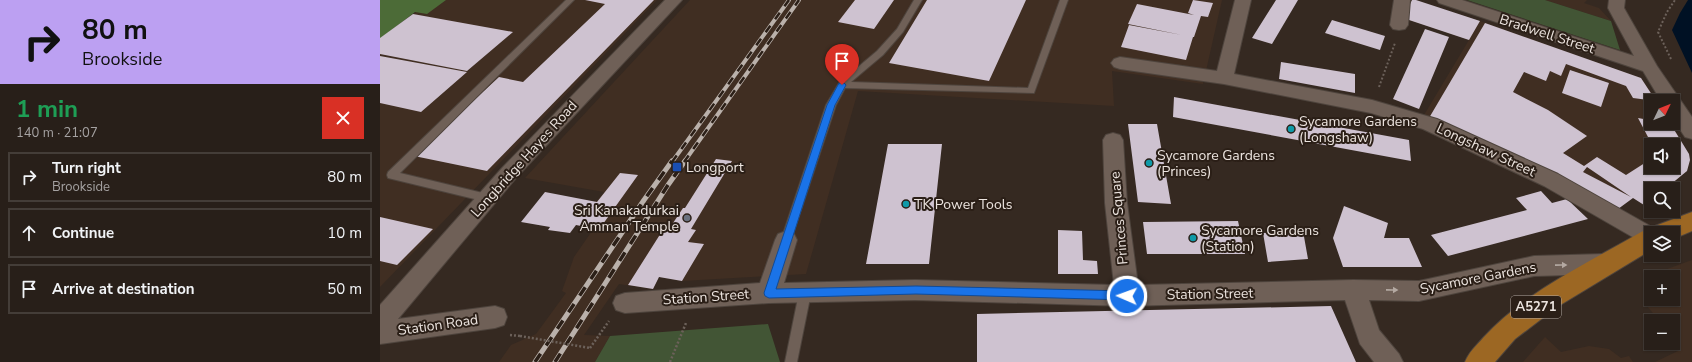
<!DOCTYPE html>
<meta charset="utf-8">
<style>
:root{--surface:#281f19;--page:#342c26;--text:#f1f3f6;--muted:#a5a2a2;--line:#443d38}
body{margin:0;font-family:"Nunito Sans",sans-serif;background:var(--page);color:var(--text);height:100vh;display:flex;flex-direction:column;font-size:15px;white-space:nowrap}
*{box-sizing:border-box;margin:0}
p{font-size:13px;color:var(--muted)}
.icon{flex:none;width:22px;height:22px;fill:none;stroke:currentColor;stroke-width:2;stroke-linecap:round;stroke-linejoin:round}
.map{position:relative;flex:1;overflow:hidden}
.details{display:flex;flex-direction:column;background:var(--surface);width:380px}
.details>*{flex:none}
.banner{background:#bca0f2;color:#111;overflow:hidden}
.needle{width:26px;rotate:47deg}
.tools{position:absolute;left:1264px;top:94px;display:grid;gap:8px}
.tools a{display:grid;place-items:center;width:36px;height:36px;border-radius:0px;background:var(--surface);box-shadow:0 1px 3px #0004,0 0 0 1px var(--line);font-size:20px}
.pin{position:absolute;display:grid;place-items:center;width:34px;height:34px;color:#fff;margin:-41px -17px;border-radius:50% 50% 50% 0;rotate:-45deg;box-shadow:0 0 4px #0007}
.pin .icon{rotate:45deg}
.me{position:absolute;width:44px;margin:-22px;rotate:272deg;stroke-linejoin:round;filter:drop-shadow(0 0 3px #0008)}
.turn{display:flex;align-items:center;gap:14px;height:84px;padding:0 16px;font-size:18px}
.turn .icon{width:52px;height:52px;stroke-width:2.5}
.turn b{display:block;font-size:28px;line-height:34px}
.round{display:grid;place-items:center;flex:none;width:42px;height:42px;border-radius:0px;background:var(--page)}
.summary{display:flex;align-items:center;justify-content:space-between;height:68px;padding:0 16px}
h1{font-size:24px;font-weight:700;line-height:30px;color:#1e9e55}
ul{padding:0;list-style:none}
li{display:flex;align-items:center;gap:12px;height:50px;margin:0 8px 6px;padding:0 8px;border:2px solid var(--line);border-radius:0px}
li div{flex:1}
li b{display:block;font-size:15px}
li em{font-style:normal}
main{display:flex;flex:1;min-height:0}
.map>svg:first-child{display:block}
</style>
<main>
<section class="details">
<div class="banner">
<div class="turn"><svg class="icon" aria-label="right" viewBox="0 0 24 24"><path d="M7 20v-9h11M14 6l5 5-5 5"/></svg><div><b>80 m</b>Brookside</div></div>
</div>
<div class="summary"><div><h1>1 min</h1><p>140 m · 21:07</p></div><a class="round" style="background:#d93025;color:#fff"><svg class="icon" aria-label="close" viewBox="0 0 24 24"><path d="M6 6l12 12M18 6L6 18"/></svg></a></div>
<ul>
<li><svg class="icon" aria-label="right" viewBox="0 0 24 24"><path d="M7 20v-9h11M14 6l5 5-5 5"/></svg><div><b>Turn right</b><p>Brookside</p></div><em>80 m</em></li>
<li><svg class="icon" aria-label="ahead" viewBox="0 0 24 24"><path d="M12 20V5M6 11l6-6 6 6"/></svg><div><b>Continue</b></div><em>10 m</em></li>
<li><svg class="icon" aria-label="arrive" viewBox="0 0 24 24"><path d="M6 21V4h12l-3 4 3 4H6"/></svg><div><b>Arrive at destination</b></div><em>50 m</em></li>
</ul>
</section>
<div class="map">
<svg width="1312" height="362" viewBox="0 0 1312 362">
<rect width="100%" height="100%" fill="#352921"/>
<path fill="#402e22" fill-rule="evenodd" d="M52,0H277L0,287V39Z
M310,0H842L823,84L732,71L734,106L478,91L426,274L302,281L279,277L273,289L239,284L204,335L230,336L215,362H119L131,345L156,334L186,293L182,291L194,257L212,231L199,228L200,226L196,225L215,201H217L224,192L145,178Z
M1032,0L1100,21L1261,78L1277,101H1271V123H1290L1309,154L1310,160L1307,171L1285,189H1271V200L1264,205L1253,198L1238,209L1044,115L1089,40L1023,18ZM1271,145H1293V167H1271Z
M1165,0H1207L1204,3L1219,8L1231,21Z
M1312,260V362H1275L1300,350L1293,343V321H1280L1265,304L1263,291L1271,280V299H1293V277H1273L1276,273Z
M1165,337L1181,352L1209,346L1229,349L1241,358L1249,356L1253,362H1143Z"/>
<path fill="#425535" d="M1087,0H1165L1231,21L1240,50Z
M388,324L400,362H215L230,336Z"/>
<path fill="#4c6b37" d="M0,0H66L47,14L35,12L0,39Z"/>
<path fill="#001124" d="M1308,0H1312V73L1292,30L1300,13Z"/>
<path fill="#cec2d0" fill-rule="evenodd" d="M205,0H274L107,171L34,156L119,77L143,82L225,4Z
M475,0H514L494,29L458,22Z
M547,0H646L609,81L509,63Z
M813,0L833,3L828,17L821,16L814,37H813L806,60L741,47L749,25L802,35L748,24L757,4L814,15L808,13Z
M896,0H918L892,44L872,38Z
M1032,0H1036L1100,21L1089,40L1023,18Z
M33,14L133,32L87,71L0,54V38Z
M952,20L1005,36L1000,50L945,33Z
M1105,23L1261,78L1276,101L1253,98L1246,86L1186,64L1181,76L1170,71L1166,81L1144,72L1133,92L1168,110L1207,136L1183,153L1204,166L1217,157L1246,175L1271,159V167H1293V145H1275L1276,140L1268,137L1258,118L1269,120L1265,115L1271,116V123H1290L1309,154L1310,160L1307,171L1285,189H1271V200L1264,205L1253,198L1238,209L1049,118ZM1207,167L1251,197L1203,172Z
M1045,29L1069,37L1039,109L1013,99Z
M0,56L87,72L41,112L0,103Z
M901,62L975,74V93L899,79Z
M1190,70L1229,83L1221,107L1182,93Z
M794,97L1029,140L1031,161L793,117Z
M748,124H777L791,204L758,202Z
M508,144H562L549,264H486Z
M336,159L352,161L311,229L316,230L308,242L324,244L302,281L279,277L273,289L248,285L286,225L291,226L303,208H305Z
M240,173L258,175L218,231L199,228L201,226L196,225L190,233L168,230L170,227L141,222L165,192L217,202Z
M1161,191L1172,203L1187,199L1208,219L1068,256L1051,235L1147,210L1136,198Z
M964,206L1008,223L1004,238H1029L1042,267H963L953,238Z
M0,217L53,229L17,265L0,261Z
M858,221L865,254H767L763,222Z
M678,230L702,231L703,260L717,261L718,274H678Z
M923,231L928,259L888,262L883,233Z
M951,306L976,362H597V314Z"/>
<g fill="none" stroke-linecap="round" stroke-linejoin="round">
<defs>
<path id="service" d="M186,0H194L20,173L107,194L111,195L112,198L111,201L107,202L8,178L7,175L8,172Z
M534,0H542L523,32L503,55L471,82L648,88L680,0H688L654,93L465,88L456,105L410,243L406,244L402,243L401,240L446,105L459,83L497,51L517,29Z
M425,288L429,290L431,293L417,362H405L419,293L421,290Z"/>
<path id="minor" d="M285,0H302L136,178L18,319L115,306L124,309L127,317L124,325L115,328L0,344V305L122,168Z
M855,0H871L854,74L992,100L1057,119L1178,174L1279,231L1280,233H1271V246L1263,243L1164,186L1043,129L991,113L844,84L740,69L734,67L731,63L734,59L740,57L837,71Z
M1014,0H1030L1028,25L1025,29L1019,30L1013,29L1010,25Z
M1057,0H1082L1254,56L1228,8L1229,0H1245L1244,8L1277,66L1312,117V139L1305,137L1293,119V101H1281L1263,71L1059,3Z
M733,133L740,135L743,140L747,203L758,285L973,280L1039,281L1154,256L1224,254L1232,257L1236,264L1232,271L1224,274L1154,276L1039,301L989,300L999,330L1019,354L1023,362H994L980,344L965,300L747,306L535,300L389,303L245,313L236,310L233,303L236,296L245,293L380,283L395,240L398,234L406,231L414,234L417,240L404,283L535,280L734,285L725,203L723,140L726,135Z"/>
<path id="primary" d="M1312,212V231L1293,239V233H1271V250L1177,307L1135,339L1115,362H1085C1089,352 1096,346 1103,338C1146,291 1208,263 1263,231L1273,229L1275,226Z"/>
</defs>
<use href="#service" stroke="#4e443d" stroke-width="2"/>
<use href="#minor" stroke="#4e443d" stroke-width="2"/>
<use href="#primary" stroke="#4e443d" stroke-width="2"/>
<path stroke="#6c615a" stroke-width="2" stroke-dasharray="2 2" stroke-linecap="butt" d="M1291,59L1278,32L1287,12L1295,0
M999,87L1015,43"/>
<path stroke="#6c615a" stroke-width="2.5" stroke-dasharray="2 2" stroke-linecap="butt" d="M130,335L140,336
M210,348L229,321
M290,362L306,323"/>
<use href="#service" fill="#6f6057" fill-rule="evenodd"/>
<use href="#minor" fill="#6f6057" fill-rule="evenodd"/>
<use href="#primary" fill="#9c6723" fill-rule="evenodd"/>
<defs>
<path id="rail-far1" d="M292,162L409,0
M304,162L419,0"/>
<path id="rail" d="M155,362L264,200L292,161
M175,362L288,185L305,161"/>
</defs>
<use href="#rail-far1" stroke="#bab1ab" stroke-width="4"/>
<use href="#rail" stroke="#bab1ab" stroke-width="5"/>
<use href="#rail-far1" stroke="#2b1f17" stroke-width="2.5" stroke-dasharray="8" stroke-linecap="butt"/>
<use href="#rail" stroke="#2b1f17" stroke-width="3.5" stroke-dasharray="10" stroke-linecap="butt"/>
<path stroke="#6c615a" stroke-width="2.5" stroke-dasharray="2 2" stroke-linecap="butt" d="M140,336L210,348"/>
</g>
<defs><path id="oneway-solid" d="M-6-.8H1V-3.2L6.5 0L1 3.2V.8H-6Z"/></defs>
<g fill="#b4a9a2">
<use href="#oneway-solid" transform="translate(1181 265) rotate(-1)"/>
<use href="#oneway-solid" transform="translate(1012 290) rotate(1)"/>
</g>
<path fill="#1a73e8" stroke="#114b97" d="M459,83H464L466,85L455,105L396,289L536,286L747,291L751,292L752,296L751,299L747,300L536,294L389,298L385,296L384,293L447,105Z"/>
<g fill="#0f9aa8" stroke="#2b1f17" stroke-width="1.5">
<circle cx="911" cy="129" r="4"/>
<circle cx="769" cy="163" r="4"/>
<circle cx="526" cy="204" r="4"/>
<circle cx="813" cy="238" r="4"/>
</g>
<rect fill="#1a4fb4" stroke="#2b1f17" stroke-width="1.5" x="292" y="162" width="10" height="10" rx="2"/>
<circle fill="#6b7280" stroke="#2b1f17" stroke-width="1.5" cx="307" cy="218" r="4"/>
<g text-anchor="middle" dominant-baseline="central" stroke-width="4" stroke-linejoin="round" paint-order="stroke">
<rect fill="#2b1f17" stroke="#b2a9a3" stroke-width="1" x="1131" y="296" width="50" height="22" rx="3"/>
<g font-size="13" font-weight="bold" fill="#ece4df">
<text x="1156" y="307">A5271</text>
</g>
<g font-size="14" fill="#ece4df" stroke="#2b1f17">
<text transform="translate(1167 34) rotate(18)">Bradwell Street</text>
<text transform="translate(1106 150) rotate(25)">Longshaw Street</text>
<text transform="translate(144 159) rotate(-48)">Longbridge Hayes Road</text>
<text transform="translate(739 218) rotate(-95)">Princes Square</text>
<text transform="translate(1098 278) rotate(-11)">Sycamore Gardens</text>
<text transform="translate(830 294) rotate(-1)">Station Street</text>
<text transform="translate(326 297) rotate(-4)">Station Street</text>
<text transform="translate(58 325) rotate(-8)">Station Road</text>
</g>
<g font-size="14" fill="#ece4df" stroke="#2b1f17" text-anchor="start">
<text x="919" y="121">Sycamore Gardens<tspan x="919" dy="16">(Longshaw)</tspan></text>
<text x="777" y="155">Sycamore Gardens<tspan x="777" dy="16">(Princes)</tspan></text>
<text x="306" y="167">Longport</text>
<text x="534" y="204">TK Power Tools</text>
<text x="299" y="210" text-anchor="end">Sri Kanakadurkai<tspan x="299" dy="16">Amman Temple</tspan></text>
<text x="821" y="230">Sycamore Gardens<tspan x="821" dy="16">(Station)</tspan></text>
</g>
</g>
</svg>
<div class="tools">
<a><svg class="needle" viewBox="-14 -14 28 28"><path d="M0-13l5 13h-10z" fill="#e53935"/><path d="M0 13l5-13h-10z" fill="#a5a2a2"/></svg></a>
<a><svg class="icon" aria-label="sound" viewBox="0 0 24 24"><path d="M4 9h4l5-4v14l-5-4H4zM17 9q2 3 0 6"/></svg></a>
<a><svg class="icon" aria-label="search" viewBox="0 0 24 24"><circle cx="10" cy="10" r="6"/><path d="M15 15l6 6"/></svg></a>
<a><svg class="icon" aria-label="layers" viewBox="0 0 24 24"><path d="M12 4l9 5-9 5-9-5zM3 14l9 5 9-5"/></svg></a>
<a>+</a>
<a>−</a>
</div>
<div class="pin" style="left:462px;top:85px;background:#d93025"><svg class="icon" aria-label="arrive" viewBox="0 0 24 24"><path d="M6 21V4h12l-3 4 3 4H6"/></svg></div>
<svg class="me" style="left:747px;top:296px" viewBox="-20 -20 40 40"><circle r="17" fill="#1a73e8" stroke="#fff" stroke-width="3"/><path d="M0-11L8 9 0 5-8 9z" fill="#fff"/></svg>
</div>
</main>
